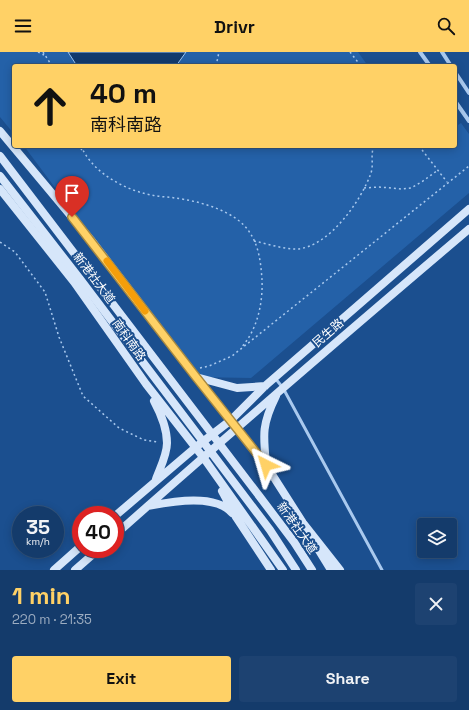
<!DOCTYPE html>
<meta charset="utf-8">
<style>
:root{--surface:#143b6b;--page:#1d4271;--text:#f1f3f6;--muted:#9dadc1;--line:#33557e;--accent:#ffd166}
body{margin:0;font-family:"Space Grotesk","Noto Sans TC",sans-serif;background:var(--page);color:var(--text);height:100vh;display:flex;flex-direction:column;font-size:15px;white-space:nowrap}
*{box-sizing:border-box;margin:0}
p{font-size:13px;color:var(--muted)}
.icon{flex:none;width:22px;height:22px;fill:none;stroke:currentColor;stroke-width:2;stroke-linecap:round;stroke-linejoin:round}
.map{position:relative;height:518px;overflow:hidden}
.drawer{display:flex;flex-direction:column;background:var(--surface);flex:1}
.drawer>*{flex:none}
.guide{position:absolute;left:12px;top:12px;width:445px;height:84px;border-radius:4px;box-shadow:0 2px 10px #0003,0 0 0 1px var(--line);background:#ffd166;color:#111;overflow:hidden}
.tools{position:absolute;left:417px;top:466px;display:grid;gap:8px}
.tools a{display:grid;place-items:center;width:40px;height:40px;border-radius:4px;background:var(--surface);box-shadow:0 2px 10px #0003,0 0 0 1px var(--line);font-size:20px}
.speed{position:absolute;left:12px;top:454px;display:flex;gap:8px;font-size:20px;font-weight:700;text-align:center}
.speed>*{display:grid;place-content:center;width:52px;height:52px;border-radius:50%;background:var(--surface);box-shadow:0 2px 10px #0003,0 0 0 1px var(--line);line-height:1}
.speed small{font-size:10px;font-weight:400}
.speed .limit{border:6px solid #d22;background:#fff;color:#111}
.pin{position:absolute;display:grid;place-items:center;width:34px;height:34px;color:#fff;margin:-41px -17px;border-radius:50% 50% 50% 0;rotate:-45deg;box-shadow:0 0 4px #0007}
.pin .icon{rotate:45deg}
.me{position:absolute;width:44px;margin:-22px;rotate:320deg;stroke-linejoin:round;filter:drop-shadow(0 0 3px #0008)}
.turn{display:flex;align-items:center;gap:14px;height:84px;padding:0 12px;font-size:18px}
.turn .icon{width:52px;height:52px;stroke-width:2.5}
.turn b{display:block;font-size:28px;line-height:34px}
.round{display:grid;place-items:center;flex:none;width:42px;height:42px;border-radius:4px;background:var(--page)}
.head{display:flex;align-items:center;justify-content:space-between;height:68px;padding:0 12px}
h1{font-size:24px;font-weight:700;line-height:30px;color:var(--accent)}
.button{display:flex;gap:8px;margin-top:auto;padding:8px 12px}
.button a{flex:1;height:46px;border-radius:4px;background:var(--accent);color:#111;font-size:16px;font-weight:700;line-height:46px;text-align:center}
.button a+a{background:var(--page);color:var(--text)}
header{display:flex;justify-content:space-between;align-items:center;height:52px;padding:0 12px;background:var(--accent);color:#111;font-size:18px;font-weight:700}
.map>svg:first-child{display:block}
</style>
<header><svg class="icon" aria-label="menu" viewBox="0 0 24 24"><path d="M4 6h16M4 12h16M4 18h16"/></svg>Drivr<svg class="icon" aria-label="search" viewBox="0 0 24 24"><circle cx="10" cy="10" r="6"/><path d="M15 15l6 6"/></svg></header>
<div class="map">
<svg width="469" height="518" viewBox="0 0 469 518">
<rect width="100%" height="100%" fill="#1b4f8f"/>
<path fill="#2461a8" d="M0,0H358L368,14H14V82L0,65Z
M461,71L469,82V141L251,326L196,325L24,94H424L426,96L428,94H455V75Z"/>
<path fill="#123a6d" stroke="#9cc4f0" d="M68,0H186L176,14H77Z"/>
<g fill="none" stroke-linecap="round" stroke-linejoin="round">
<path stroke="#a9c9ee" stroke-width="1.5" stroke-dasharray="2 3" stroke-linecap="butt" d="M38,0L44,3
M43,0L52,14
M350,0L361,14
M216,14L219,0
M77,94L82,98
M81,94C93,122 128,140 157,144C163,145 169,145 175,146C199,149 237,159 250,181C259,194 261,212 262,228C263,252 257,278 241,296
M419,94L447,130
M364,136L379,135L402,137L411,136L423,129L438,118
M254,189C268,192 283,197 297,197C329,195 361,149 371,121C374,112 370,103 374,94
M0,190L15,200L45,240L59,285L83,344L119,376L144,388L158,390
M200,316L209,314L232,304L469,114"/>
<path stroke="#a9c9ee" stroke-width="3" d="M275,326L283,336L382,518"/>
<path stroke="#a9c9ee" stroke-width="4" d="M420,0L430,14
M442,0L451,14
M455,20L469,41
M455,49L469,69"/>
<path stroke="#d6e6fa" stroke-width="8" d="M0,79L91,188L196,325L266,413L303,471L340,518
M0,137L74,230L146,332L203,405L283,518
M196,325L237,336L265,334
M154,349C161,362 167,376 167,391C167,403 160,416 156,427
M266,412C263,382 262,372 276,344
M222,439L236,465L271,518
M148,454C170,450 215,441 232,461
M115,464L196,395L231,368L265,334L469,157
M115,483C232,379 350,278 469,177
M318,497L331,518
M54,518L81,494
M75,518L99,497"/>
<path stroke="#d6e6fa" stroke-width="8" d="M0,104L260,445L294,490L312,518
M0,124L80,227L270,478L296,518"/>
</g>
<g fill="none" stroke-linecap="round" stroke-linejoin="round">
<defs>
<path id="route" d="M72,165L196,325L266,413"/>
</defs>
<use href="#route" stroke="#a68842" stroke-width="10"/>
<use href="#route" stroke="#ffd166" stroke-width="7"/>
<path stroke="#f59e0b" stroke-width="7" d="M107,209L145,259"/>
</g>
<g text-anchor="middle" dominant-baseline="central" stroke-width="4" stroke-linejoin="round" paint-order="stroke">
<g font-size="12" fill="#fff" stroke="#1b4f8f">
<text transform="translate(94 226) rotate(53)">新港社大道</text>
<text transform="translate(328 281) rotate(-41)">民生路</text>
<text transform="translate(129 288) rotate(55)">南科南路</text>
<text transform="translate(297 476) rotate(55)">新港社大道</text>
</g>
</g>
</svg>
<div class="tools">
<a><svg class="icon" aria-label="layers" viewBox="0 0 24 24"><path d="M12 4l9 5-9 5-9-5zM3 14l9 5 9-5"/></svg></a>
</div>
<div class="speed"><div>35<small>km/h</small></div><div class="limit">40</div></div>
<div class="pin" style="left:72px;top:165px;background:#d93025"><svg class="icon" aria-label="arrive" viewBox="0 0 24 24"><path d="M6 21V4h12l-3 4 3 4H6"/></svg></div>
<svg class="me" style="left:266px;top:413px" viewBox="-20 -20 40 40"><path d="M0-17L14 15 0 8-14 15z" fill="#ffd166" stroke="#fff" stroke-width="4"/></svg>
<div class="guide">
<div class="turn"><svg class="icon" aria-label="ahead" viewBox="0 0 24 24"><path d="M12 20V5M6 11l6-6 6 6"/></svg><div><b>40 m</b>南科南路</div></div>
</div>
</div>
<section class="drawer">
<div class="head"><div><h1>1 min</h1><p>220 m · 21:35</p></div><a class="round"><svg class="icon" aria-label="close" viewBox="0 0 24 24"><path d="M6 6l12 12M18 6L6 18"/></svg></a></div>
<div class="button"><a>Exit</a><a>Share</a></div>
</section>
